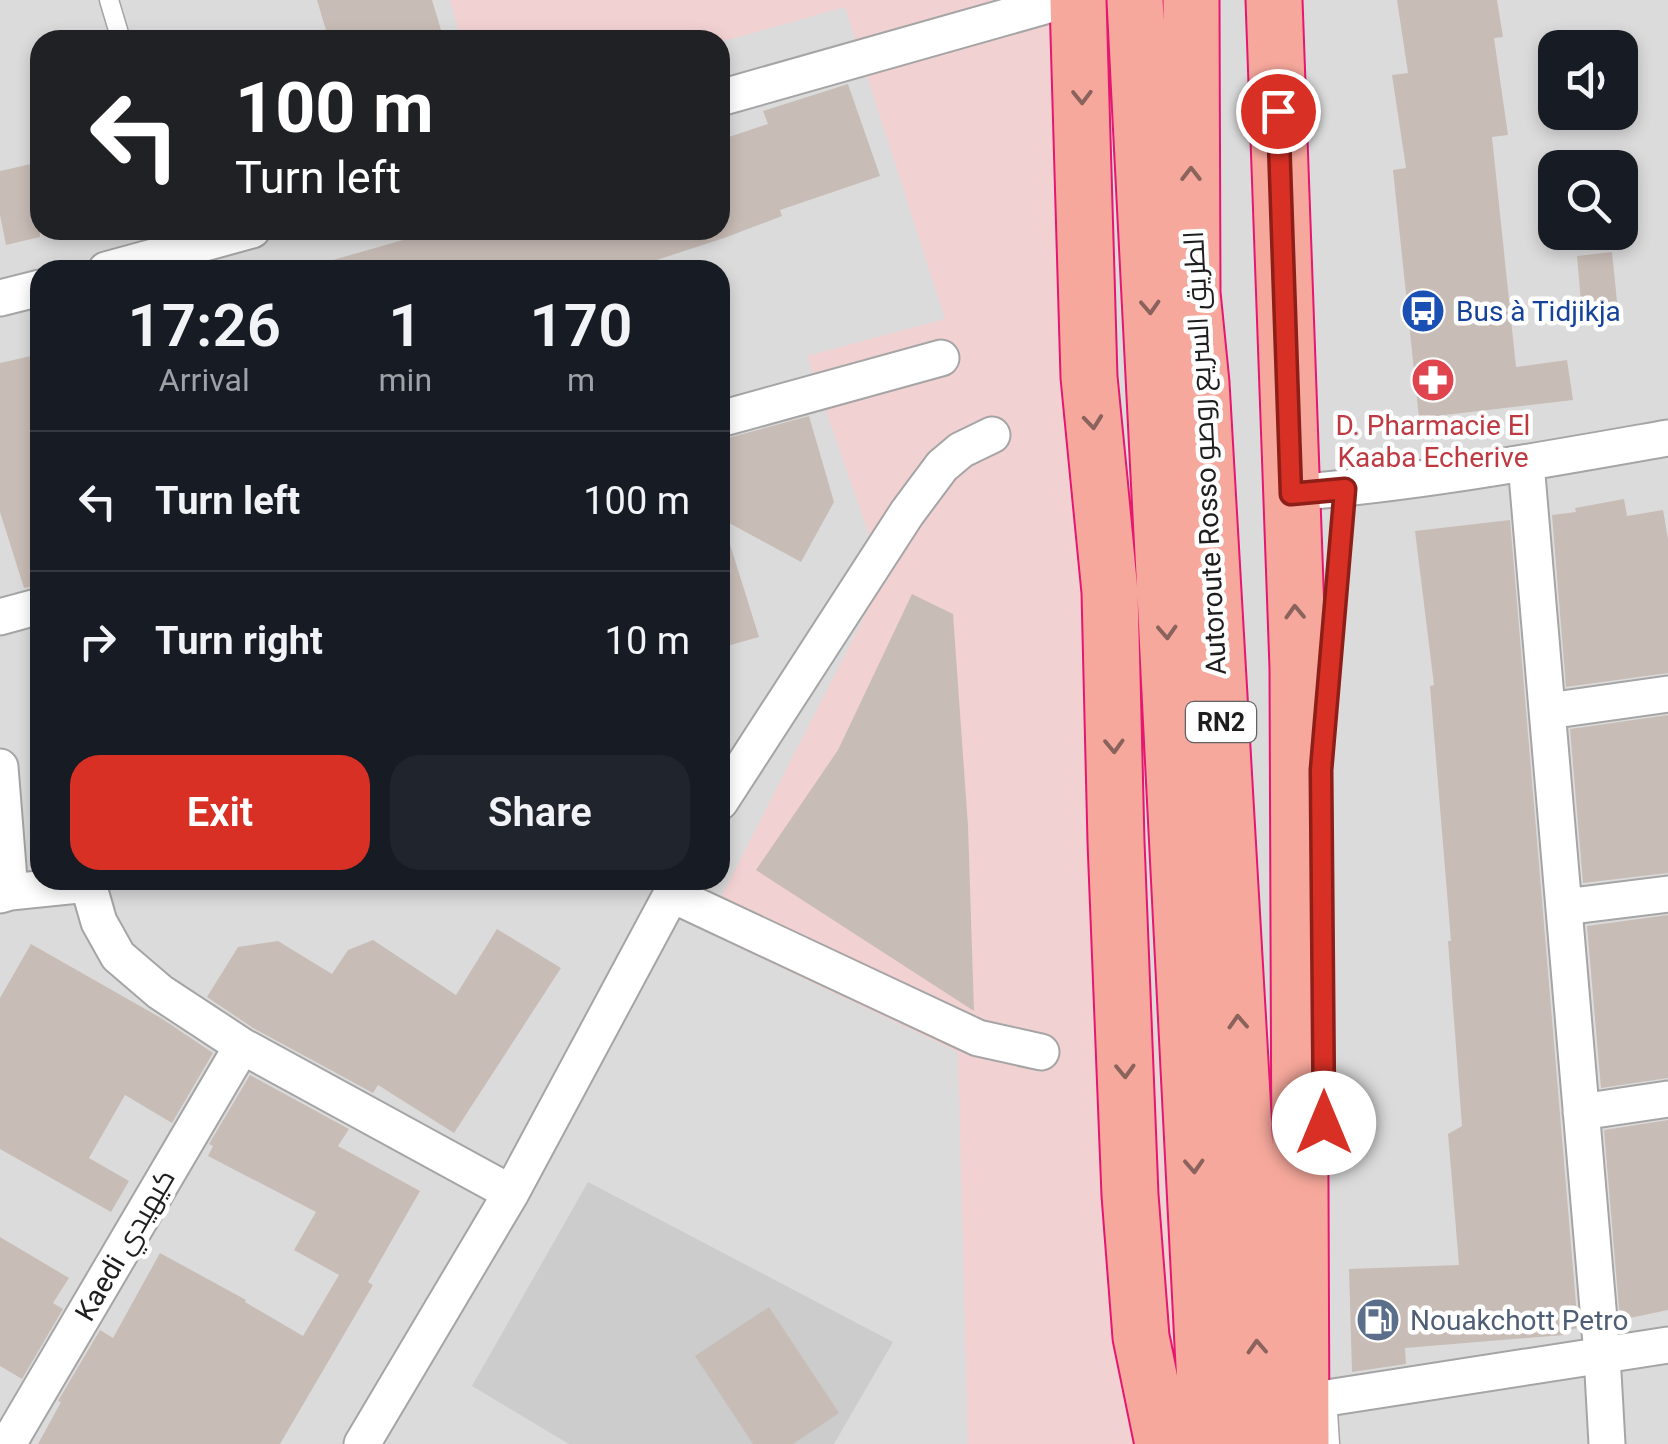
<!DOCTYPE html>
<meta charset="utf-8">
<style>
:root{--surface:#171b24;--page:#20242c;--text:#f1f3f6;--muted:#9ea1a6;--line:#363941;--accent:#d93025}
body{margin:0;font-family:Roboto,Cairo,sans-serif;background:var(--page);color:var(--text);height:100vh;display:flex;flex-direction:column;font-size:38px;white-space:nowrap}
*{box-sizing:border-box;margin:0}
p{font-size:32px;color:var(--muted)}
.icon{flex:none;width:55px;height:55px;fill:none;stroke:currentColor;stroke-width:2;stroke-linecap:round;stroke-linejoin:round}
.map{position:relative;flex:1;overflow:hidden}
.drawer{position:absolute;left:30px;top:260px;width:700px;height:630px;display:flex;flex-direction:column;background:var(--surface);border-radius:30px;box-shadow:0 5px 15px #0003}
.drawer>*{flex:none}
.hud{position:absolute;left:30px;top:30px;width:700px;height:210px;border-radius:30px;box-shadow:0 5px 15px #0003;background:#202124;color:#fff;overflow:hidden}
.buttons{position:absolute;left:1538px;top:30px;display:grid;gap:20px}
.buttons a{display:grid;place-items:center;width:100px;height:100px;border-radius:20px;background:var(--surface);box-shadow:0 5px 15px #0003;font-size:50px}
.pin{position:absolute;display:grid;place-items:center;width:85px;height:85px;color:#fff;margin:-42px;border:5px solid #fff;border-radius:50%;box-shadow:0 2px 10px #0007}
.me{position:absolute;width:110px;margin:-55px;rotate:0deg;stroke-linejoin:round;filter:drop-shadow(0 0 8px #0008)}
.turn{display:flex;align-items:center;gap:35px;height:210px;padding:0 40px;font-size:45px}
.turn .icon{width:130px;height:130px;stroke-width:2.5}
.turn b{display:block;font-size:70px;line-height:85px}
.eta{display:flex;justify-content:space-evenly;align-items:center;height:170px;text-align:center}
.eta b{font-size:60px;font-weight:600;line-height:70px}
.action{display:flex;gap:20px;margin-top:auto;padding:20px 40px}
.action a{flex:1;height:115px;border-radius:30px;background:var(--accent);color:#fff;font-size:40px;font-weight:600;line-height:115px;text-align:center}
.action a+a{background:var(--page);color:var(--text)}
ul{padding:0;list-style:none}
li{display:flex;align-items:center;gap:30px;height:140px;padding:0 40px;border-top:2px solid var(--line)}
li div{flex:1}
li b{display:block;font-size:38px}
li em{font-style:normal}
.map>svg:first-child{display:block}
</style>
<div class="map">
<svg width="1668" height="1444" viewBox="0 0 1668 1444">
<rect width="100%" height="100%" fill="#f0eae3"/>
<path fill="#dcdbdb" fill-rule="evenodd" d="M0,0H1668V1444H0ZM40,40H720V230H40ZM1555,48H1620V112H1555ZM1555,168H1620V232H1555ZM40,270H720V880H40Z"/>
<path fill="#f2d1d2" d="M450,0H1103L1106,287L1182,1444H968L958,1052L704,931L884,578L807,356L945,319L845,7L720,42V40H461Z"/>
<path fill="#ccc" d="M588,1182L893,1342L834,1444H569L472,1386Z"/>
<path fill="#c8bcb6" d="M317,0H432L444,40H329Z
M1397,0H1497L1503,37L1494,38L1508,135L1492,137L1516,367L1567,360L1573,400L1419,418L1393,170L1406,168L1392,75L1408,73Z
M848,84L880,176L780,210L782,216L727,237L626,270H334L333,260L438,230H720V140L768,124L763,111Z
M40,162V237L6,245L0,215V171Z
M1612,252L1619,321L1583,325L1577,256Z
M40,354V585L24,588L0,512V363Z
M809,416L834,502L801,562L720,518V440Z
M1624,499L1627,516L1663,510L1668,539V673L1566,687L1552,515L1576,512L1575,508Z
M1510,520L1578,1328L1564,1331V1335L1405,1348L1406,1364L1352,1372L1349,1269L1459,1265L1448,1134L1462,1126L1448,941H1451L1430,686L1434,685L1415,531Z
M728,538L759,637L720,648V539Z
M912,594L953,614L968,826L974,1011L756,870L838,750Z
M1668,715V873L1583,883L1570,729Z
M1668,915V1078L1601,1088L1587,926Z
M497,929L561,968L454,1133L378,1085L373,1093L253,1028L207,997L238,947L278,941L332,974L348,950L373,940L456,995Z
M31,944L161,1018L213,1053L172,1123L125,1095L89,1158L129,1181L111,1212L0,1149V998Z
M250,1075L349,1129L338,1146L420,1191L368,1282L373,1285L280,1444H38L61,1402L58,1401L100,1330L113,1338L160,1253L246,1300L245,1302L303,1336L339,1275L294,1250L316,1212L208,1156L213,1146L209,1144Z
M1668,1120V1310L1620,1320L1604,1130Z
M0,1237L69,1278L53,1303L63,1309L22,1379L0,1366Z
M769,1307L839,1413L793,1444H753L695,1356Z"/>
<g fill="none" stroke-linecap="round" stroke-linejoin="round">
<defs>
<path id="service" d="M109,0L121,40
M1324,739L1345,489
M1327,1395L1330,1444"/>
<path id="minor" d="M720,98L1066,0
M106,270L252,230
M0,298L40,288
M720,419L941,358
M1526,463L1602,1355L1607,1444
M1291,493C1418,483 1543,460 1668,438
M0,617L40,606
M1548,711L1668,694
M0,767L10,892
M720,802L907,513L942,466L961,450L992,435
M671,894L978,1038L1041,1052
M0,895L10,892L88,884L99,922L118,956L160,992L242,1046L511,1193
M1564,907L1668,894
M1581,1112L1668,1099
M1327,1398L1668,1345
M8,1444L242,1046
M362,1444L511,1193L679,880"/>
<path id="trunk" d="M1078,0L1089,377L1110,592L1116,842L1130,1195L1141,1337L1163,1444
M1135,0L1208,1444
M1191,0L1192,293L1201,383L1262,1444
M1274,0L1298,668L1301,1444"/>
</defs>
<use href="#service" stroke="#a5a5a5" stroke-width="21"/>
<use href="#minor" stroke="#a5a5a5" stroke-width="39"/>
<use href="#trunk" stroke="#e61771" stroke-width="59"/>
<use href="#service" stroke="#fff" stroke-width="18"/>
<use href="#minor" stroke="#fff" stroke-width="35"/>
<use href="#trunk" stroke="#f6a89c" stroke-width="55"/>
</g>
<defs><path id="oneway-chevron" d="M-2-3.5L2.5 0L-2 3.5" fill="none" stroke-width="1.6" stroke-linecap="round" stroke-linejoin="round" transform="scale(2.5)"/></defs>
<g stroke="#8a635d">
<use href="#oneway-chevron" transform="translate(1082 97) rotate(89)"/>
<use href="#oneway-chevron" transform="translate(1191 174) rotate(-90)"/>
<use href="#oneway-chevron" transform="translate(1150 307) rotate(87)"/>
<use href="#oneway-chevron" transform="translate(1093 422) rotate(84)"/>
<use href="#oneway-chevron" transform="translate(1295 612) rotate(-92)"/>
<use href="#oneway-chevron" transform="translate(1167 632) rotate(87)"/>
<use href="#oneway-chevron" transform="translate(1114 746) rotate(88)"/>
<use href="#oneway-chevron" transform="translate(1238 1022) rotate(-93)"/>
<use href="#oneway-chevron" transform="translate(1125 1071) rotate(88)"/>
<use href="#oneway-chevron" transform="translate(1194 1166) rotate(87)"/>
<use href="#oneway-chevron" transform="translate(1257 1347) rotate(-93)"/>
</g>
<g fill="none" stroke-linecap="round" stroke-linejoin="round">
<defs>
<path id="route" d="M1278,111L1291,494L1345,489L1321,770L1324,1123"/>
</defs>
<use href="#route" stroke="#8d1f18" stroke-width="25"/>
<use href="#route" stroke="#d93025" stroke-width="18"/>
</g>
<defs>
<symbol id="bus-disc" viewBox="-11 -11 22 22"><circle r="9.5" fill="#1a4fb4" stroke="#fff"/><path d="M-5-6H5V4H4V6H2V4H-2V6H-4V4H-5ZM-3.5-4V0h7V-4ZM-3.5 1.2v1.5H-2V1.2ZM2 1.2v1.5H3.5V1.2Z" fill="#fff"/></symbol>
<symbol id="pharmacy-disc" viewBox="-11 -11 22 22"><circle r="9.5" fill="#e0444e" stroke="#fff"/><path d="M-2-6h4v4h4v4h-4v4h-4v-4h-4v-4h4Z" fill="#fff"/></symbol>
<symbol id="fuel-disc" viewBox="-11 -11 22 22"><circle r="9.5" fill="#5c6f8a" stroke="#fff"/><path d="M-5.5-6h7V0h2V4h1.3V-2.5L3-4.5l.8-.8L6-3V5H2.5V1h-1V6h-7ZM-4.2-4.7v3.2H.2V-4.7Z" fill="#fff"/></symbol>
</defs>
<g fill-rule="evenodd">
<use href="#bus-disc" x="1398" y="286" width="50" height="50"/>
<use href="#pharmacy-disc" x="1408" y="355" width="50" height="50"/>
<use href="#fuel-disc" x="1353" y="1295" width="50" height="50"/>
</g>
<g text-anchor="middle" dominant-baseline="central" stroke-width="9" stroke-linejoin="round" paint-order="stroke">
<rect fill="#fff" stroke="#626262" stroke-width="2.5" x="1186" y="702" width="70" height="40" rx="8"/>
<g font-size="25" font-weight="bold" fill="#1e1e1e">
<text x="1221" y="722">RN2</text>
</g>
<g font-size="28" fill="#164399" stroke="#fff" text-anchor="start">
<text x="1456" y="311">Bus à Tidjikja</text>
</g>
<g font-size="28" fill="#be3a42" stroke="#fff">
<text x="1433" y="425">D. Pharmacie El<tspan x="1433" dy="32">Kaaba Echerive</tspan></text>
</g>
<g font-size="28" fill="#1e1e1e" stroke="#fff">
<text transform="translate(1205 453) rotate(-93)">Autoroute Rosso الطريق السريع روصو</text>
<text transform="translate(125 1245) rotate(-60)">Kaedi كيهيدي</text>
</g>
<g font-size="28" fill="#4e5e75" stroke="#fff" text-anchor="start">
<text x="1410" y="1320">Nouakchott Petro</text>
</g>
</g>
</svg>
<div class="buttons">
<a><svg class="icon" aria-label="sound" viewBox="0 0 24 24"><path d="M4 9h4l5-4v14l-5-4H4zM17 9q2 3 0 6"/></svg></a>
<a><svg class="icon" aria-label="search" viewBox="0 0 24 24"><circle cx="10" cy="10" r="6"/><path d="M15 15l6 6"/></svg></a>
</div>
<div class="pin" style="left:1278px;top:111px;background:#d93025"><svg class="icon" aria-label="arrive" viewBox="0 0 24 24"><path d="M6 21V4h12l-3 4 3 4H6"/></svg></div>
<svg class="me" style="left:1324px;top:1123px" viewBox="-20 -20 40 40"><circle r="19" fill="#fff"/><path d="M0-13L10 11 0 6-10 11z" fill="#d93025"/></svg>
<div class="hud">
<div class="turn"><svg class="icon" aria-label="left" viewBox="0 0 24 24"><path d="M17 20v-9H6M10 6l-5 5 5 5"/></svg><div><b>100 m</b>Turn left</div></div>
</div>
<section class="drawer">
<div class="eta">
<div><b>17:26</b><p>Arrival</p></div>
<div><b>1</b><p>min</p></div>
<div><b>170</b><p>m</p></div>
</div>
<ul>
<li><svg class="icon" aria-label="left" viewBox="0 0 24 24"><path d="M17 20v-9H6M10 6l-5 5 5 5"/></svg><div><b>Turn left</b></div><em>100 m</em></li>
<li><svg class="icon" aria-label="right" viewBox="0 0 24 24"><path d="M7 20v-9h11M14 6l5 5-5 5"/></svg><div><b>Turn right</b></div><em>10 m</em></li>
</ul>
<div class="action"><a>Exit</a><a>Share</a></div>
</section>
</div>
